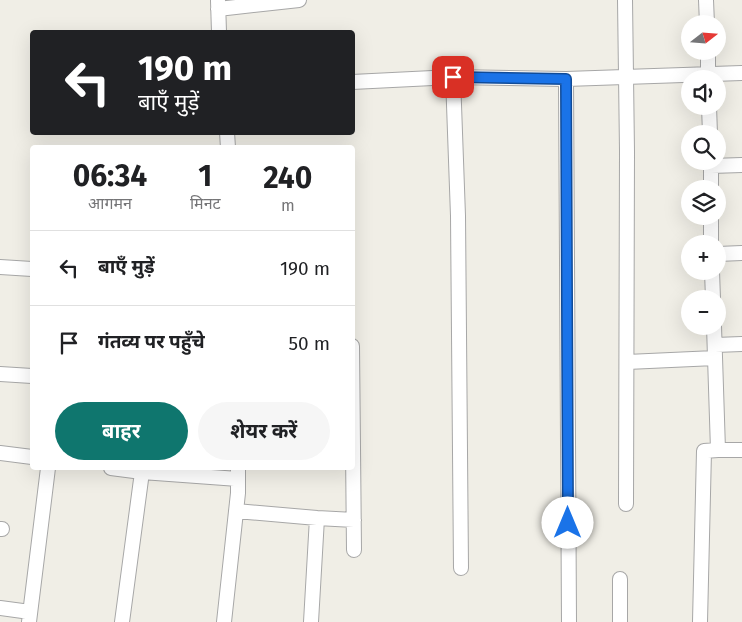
<!DOCTYPE html>
<html lang="hi">
<meta charset="utf-8">
<style>
:root{--surface:#fff;--page:#f6f6f6;--text:#202124;--muted:#757577;--line:#e0e0e0;--accent:#0f766e}
body{margin:0;font-family:"Fira Sans","Noto Sans Devanagari",sans-serif;background:var(--page);color:var(--text);height:100vh;display:flex;flex-direction:column;font-size:19px;white-space:nowrap}
*{box-sizing:border-box;margin:0}
p{font-size:16px;color:var(--muted)}
.icon{flex:none;width:28px;height:28px;fill:none;stroke:currentColor;stroke-width:2;stroke-linecap:round;stroke-linejoin:round}
.map{position:relative;flex:1;overflow:hidden}
.side{position:absolute;left:30px;top:145px;width:325px;height:325px;display:flex;flex-direction:column;background:var(--surface);border-radius:5px;box-shadow:0 5px 20px #0002}
.side>*{flex:none}
.guide{position:absolute;left:30px;top:30px;width:325px;height:105px;border-radius:5px;box-shadow:0 5px 20px #0002;background:#202124;color:#fff;overflow:hidden}
.needle{width:32px;rotate:73deg}
.controls{position:absolute;left:681px;top:15px;display:grid;gap:10px}
.controls a{display:grid;place-items:center;width:45px;height:45px;border-radius:50%;background:var(--surface);box-shadow:0 5px 20px #0002;font-size:25px}
.pin{position:absolute;display:grid;place-items:center;width:42px;height:42px;color:#fff;margin:-21px;border-radius:10px;box-shadow:0 2px 8px #0006}
.me{position:absolute;width:55px;margin:-28px;rotate:0deg;stroke-linejoin:round;filter:drop-shadow(0 0 4px #0008)}
.turn{display:flex;align-items:center;gap:18px;height:105px;padding:0 25px;font-size:22px}
.turn .icon{width:65px;height:65px;stroke-width:2.5}
.turn b{display:block;font-size:35px;line-height:42px}
.eta{display:flex;justify-content:space-evenly;align-items:center;height:85px;text-align:center}
.eta b{font-size:30px;font-weight:700;line-height:35px}
.cta{display:flex;gap:10px;margin-top:auto;padding:10px 25px}
.cta a{flex:1;height:58px;border-radius:30px;background:var(--accent);color:#fff;font-size:20px;font-weight:700;line-height:58px;text-align:center}
.cta a+a{background:var(--page);color:var(--text)}
ul{padding:0;list-style:none}
li{display:flex;align-items:center;gap:15px;height:75px;padding:0 25px;border-top:1px solid var(--line)}
li div{flex:1}
li b{display:block;font-size:19px}
li em{font-style:normal}
.map>svg:first-child{display:block}
</style>
<div class="map">
<svg width="742" height="622" viewBox="0 0 742 622">
<rect width="100%" height="100%" fill="#f0eee6"/>
<g fill="none" stroke-linecap="round" stroke-linejoin="round">
<defs>
<path id="minor" d="M625,0L627,151L626,504
M706,0L707,24
M218,1L219,32
M218,9L299,0
M708,51V79
M453,77L458,216L461,568
M566,79L569,622
M352,82L453,77L566,79L742,73
M709,106L710,134
M227,132L228,148
M711,161V189
M711,166L742,165
M711,244V216
M718,254L742,253
M0,267L32,269
M712,271L713,299
M715,345L742,344
M352,346L354,550
M627,362L715,358
M0,374L32,376
M718,450H742
M0,453L32,457
M111,468L142,472L238,479
M236,511L317,518L354,520
M0,529H2
M0,608L30,612
M29,622L48,468
M122,622L142,472
M224,622L238,493V468
M311,622L317,518
M620,622V579
M700,622L704,451L718,450L714,326"/>
</defs>
<use href="#minor" stroke="#a7a7a7" stroke-width="16"/>
<use href="#minor" stroke="#fff" stroke-width="14"/>
</g>
<g fill="none" stroke-linecap="round" stroke-linejoin="round">
<defs>
<path id="route" d="M453,77L566,79L568,523"/>
</defs>
<use href="#route" stroke="#114b97" stroke-width="12"/>
<use href="#route" stroke="#1a73e8" stroke-width="9"/>
</g>
</svg>
<div class="controls">
<a><svg class="needle" viewBox="-14 -14 28 28"><path d="M0-13l5 13h-10z" fill="#e53935"/><path d="M0 13l5-13h-10z" fill="#757577"/></svg></a>
<a><svg class="icon" aria-label="sound" viewBox="0 0 24 24"><path d="M4 9h4l5-4v14l-5-4H4zM17 9q2 3 0 6"/></svg></a>
<a><svg class="icon" aria-label="search" viewBox="0 0 24 24"><circle cx="10" cy="10" r="6"/><path d="M15 15l6 6"/></svg></a>
<a><svg class="icon" aria-label="layers" viewBox="0 0 24 24"><path d="M12 4l9 5-9 5-9-5zM3 14l9 5 9-5"/></svg></a>
<a>+</a>
<a>−</a>
</div>
<div class="pin" style="left:453px;top:77px;background:#d93025"><svg class="icon" aria-label="arrive" viewBox="0 0 24 24"><path d="M6 21V4h12l-3 4 3 4H6"/></svg></div>
<svg class="me" style="left:568px;top:523px" viewBox="-20 -20 40 40"><circle r="19" fill="#fff"/><path d="M0-13L10 11 0 6-10 11z" fill="#1a73e8"/></svg>
<div class="guide">
<div class="turn"><svg class="icon" aria-label="left" viewBox="0 0 24 24"><path d="M17 20v-9H6M10 6l-5 5 5 5"/></svg><div><b>190 m</b>बाएँ मुड़ें</div></div>
</div>
<section class="side">
<div class="eta">
<div><b>06:34</b><p>आगमन</p></div>
<div><b>1</b><p>मिनट</p></div>
<div><b>240</b><p>m</p></div>
</div>
<ul>
<li><svg class="icon" aria-label="left" viewBox="0 0 24 24"><path d="M17 20v-9H6M10 6l-5 5 5 5"/></svg><div><b>बाएँ मुड़ें</b></div><em>190 m</em></li>
<li><svg class="icon" aria-label="arrive" viewBox="0 0 24 24"><path d="M6 21V4h12l-3 4 3 4H6"/></svg><div><b>गंतव्य पर पहुँचे</b></div><em>50 m</em></li>
</ul>
<div class="cta"><a>बाहर</a><a>शेयर करें</a></div>
</section>
</div>
